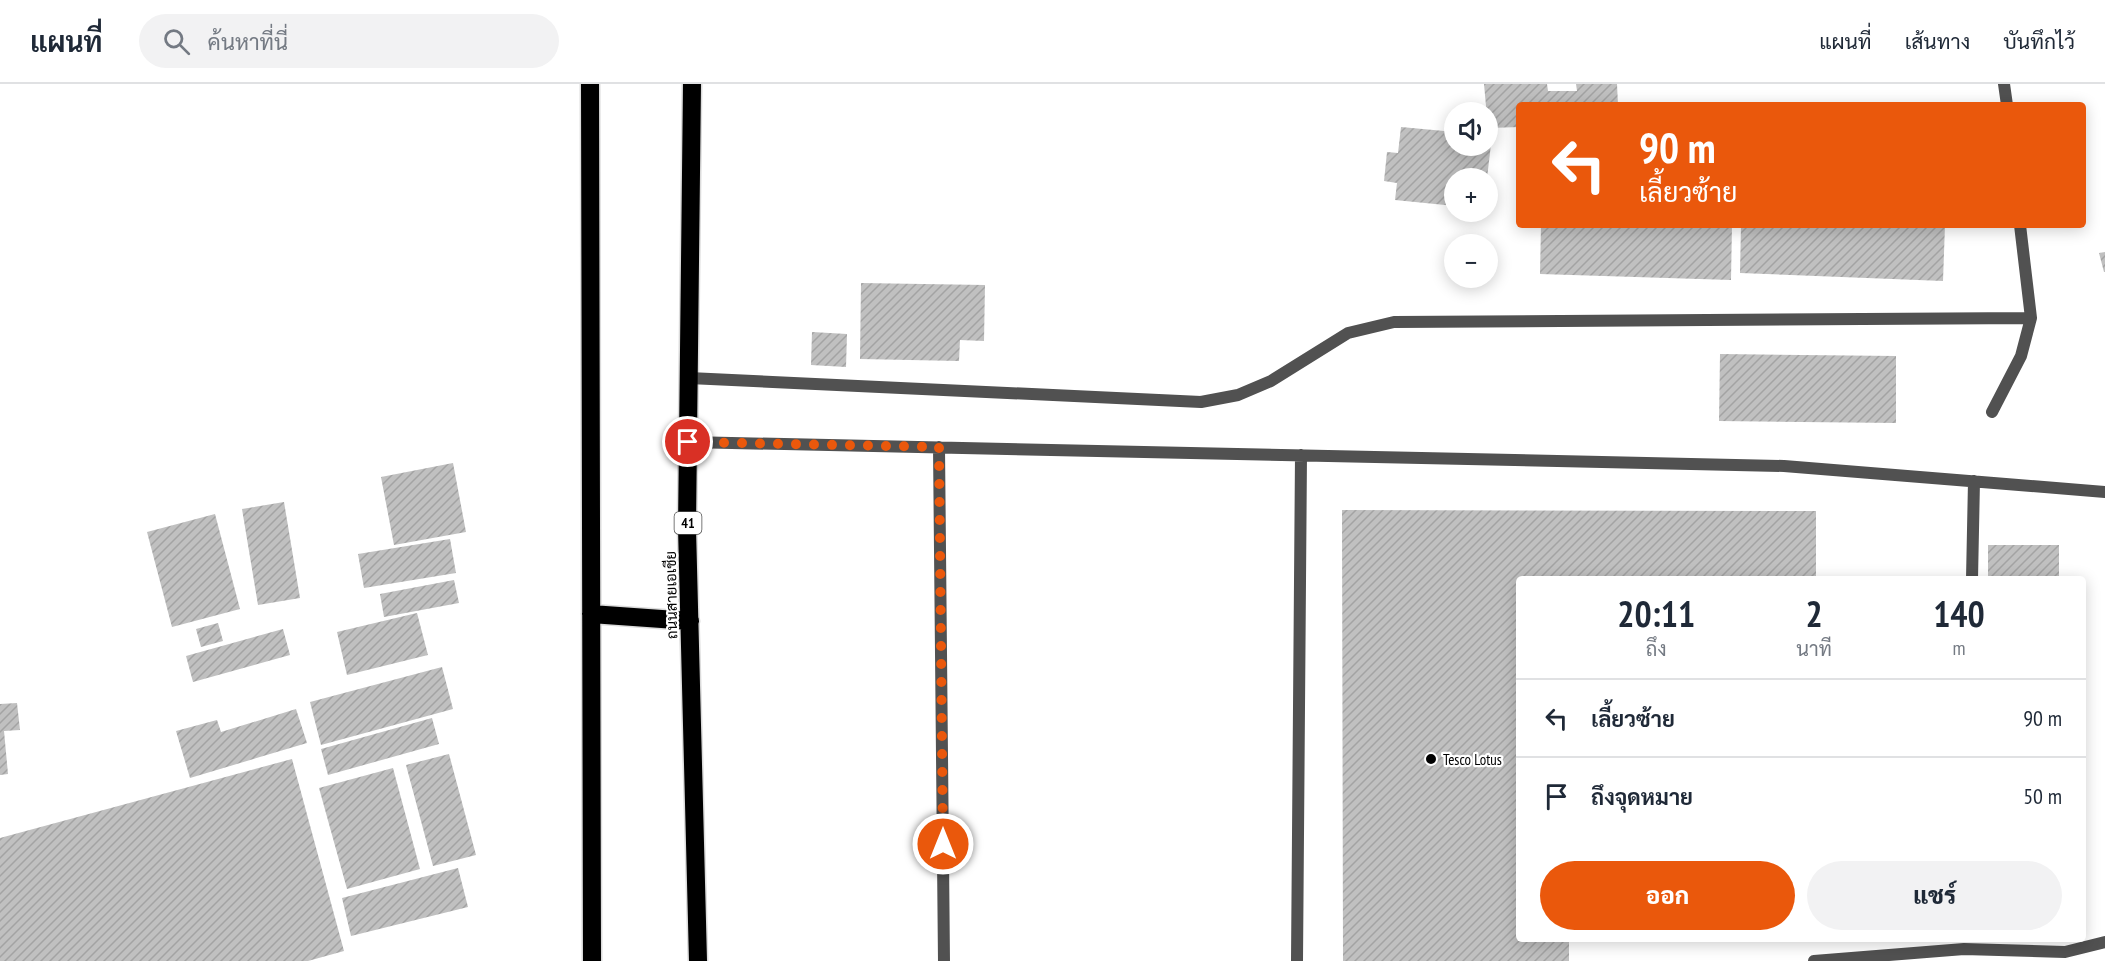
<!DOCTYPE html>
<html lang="th">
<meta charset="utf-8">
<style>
:root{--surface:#fff;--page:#f2f2f3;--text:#1f2937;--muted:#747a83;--line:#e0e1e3;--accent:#ea580c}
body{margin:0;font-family:"PT Sans Narrow",Sarabun,sans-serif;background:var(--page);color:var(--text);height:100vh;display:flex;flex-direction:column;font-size:22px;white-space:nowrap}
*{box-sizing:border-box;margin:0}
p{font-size:20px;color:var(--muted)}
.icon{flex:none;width:33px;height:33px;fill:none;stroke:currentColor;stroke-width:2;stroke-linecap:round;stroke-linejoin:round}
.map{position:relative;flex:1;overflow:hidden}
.sheet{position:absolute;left:1516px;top:492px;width:570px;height:366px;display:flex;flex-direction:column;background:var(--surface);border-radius:6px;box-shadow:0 3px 15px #0003}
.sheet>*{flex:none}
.guide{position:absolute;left:1516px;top:18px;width:570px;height:126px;border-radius:6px;box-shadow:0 3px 15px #0003;background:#ea580c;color:#fff;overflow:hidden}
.controls{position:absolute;left:1444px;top:18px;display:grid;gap:12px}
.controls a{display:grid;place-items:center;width:54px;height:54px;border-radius:50%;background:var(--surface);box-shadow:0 3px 15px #0003;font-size:30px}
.pin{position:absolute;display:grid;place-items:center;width:51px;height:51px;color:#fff;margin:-26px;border:3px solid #fff;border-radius:50%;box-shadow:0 2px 6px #0007}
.me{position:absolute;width:66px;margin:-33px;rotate:0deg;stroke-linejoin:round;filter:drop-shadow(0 0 4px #0008)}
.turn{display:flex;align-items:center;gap:21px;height:126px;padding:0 24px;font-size:27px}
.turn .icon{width:78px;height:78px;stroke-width:2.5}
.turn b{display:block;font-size:42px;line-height:51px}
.eta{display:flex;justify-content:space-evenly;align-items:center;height:102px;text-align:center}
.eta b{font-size:36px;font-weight:800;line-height:42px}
.primary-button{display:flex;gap:12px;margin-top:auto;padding:12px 24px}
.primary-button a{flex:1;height:69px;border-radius:36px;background:var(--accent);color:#fff;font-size:24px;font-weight:800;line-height:69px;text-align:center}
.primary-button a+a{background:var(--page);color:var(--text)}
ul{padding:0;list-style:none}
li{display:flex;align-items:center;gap:18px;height:78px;padding:0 24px;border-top:2px solid var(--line)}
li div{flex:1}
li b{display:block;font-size:22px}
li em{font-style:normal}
header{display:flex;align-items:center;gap:36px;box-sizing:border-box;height:84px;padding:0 30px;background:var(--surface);border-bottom:2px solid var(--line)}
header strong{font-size:28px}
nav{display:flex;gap:33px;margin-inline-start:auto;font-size:21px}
.search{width:420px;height:54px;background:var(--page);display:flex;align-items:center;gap:15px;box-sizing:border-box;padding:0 21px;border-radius:33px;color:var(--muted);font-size:22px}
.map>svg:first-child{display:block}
</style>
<header>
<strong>แผนที่</strong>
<div class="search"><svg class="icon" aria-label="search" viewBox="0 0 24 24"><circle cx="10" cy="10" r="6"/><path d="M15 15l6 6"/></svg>ค้นหาที่นี่</div>
<nav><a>แผนที่</a><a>เส้นทาง</a><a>บันทึกไว้</a></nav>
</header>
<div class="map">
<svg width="2105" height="877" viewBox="0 0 2105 877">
<defs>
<pattern id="building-hatch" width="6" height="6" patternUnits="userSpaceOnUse" patternTransform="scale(1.5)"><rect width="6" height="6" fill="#c0c0c0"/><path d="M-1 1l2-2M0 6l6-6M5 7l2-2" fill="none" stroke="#a3a3a3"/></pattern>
</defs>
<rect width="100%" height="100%" fill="#fff"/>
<path fill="url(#building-hatch)" d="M1484,0H1547L1548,7H1577L1576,0H1617L1618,21H1520V43L1488,44Z
M1401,43L1455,48V62H1488V52H1492L1487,94H1455V122L1395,116L1397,99L1384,97L1387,68L1398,69Z
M1541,141H1732L1731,196L1540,190Z
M1741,141H1945L1943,197L1740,189Z
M2105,168V188H2104L2099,169Z
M861,199L985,201L984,257L960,256L959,277L860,275Z
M812,248L847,250L846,283L811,281Z
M1720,270L1896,272V339L1719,337Z
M453,379L466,448L394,461L381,393Z
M284,418L300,514L258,521L242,425Z
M1342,426L1816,427V495H1520V855H1569V877H1343Z
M215,430L240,525L172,543L147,448Z
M450,455L456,489L364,504L358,470Z
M1988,461H2059V495H1988Z
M454,496L459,519L384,533L380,510Z
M417,529L428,571L347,591L337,548Z
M218,539L223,557L201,563L196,545Z
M283,545L290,571L193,598L186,572Z
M442,583L453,625L321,661L310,618Z
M17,619L20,646L4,647L8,690L0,691V620Z
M296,625L307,659L190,694L176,647L217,636L221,648Z
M432,634L439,660L328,691L321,665Z
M449,670L476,771L433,782L406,681Z
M292,675L344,867L308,877H0V754Z
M393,684L420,785L347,805L319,704Z
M458,784L468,823L351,852L342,814Z"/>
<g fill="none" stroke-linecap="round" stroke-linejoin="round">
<defs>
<path id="highway" d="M590,0L592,877
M692,0L687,444L698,877
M591,530L690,537"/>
</defs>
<use href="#highway" stroke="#dbdbdb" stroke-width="21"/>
<path stroke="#515151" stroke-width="12" d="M2004,0L2007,21
M689,294L1201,318L1238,311L1271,297L1348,249L1394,238L2031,234
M1992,328L2021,272L2031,234L2020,141
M688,358L1784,382L2105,408
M939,363L944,877
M1972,495L1974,397
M1297,877L1301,371
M1814,877L1964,865L2065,868L2105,858"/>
<use href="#highway" stroke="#000" stroke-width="18"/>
</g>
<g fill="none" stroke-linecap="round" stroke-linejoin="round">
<path stroke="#ea580c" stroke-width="10" stroke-dasharray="0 18" d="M688,358L939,363L943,760"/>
</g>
<circle fill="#000" stroke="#fff" stroke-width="2" cx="1431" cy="675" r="6"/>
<g text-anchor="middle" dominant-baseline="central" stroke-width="4.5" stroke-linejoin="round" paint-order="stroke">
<rect fill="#fff" stroke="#4c4c4c" stroke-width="1.5" x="674.5" y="428" width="27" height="22" rx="4.5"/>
<g font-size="14" font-weight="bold" fill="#000">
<text x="688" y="439">41</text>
</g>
<g font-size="15" fill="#000" stroke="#fff">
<text transform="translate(671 511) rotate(-91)">ถนนสายเอเชีย</text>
</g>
<g font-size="15" fill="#000" stroke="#fff" text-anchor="start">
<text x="1443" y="675">Tesco Lotus</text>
</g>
</g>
</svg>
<div class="controls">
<a><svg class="icon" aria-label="sound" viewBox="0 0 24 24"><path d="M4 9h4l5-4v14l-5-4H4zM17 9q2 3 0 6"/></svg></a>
<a>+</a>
<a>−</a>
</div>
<div class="pin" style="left:688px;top:358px;background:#d93025"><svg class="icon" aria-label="arrive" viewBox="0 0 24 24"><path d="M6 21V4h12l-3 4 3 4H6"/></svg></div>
<svg class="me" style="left:943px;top:760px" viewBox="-20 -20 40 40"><circle r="17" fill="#ea580c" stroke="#fff" stroke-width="3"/><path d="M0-11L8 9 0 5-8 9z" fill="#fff"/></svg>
<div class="guide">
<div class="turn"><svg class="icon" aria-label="left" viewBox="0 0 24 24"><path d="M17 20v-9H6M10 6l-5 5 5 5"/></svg><div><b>90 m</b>เลี้ยวซ้าย</div></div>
</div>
<section class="sheet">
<div class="eta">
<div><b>20:11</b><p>ถึง</p></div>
<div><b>2</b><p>นาที</p></div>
<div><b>140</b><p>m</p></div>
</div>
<ul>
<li><svg class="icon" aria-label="left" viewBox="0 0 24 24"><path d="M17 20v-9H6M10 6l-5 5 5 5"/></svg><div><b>เลี้ยวซ้าย</b></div><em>90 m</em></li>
<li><svg class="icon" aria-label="arrive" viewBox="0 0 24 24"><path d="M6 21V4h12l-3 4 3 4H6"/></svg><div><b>ถึงจุดหมาย</b></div><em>50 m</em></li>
</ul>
<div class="primary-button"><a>ออก</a><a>แชร์</a></div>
</section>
</div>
